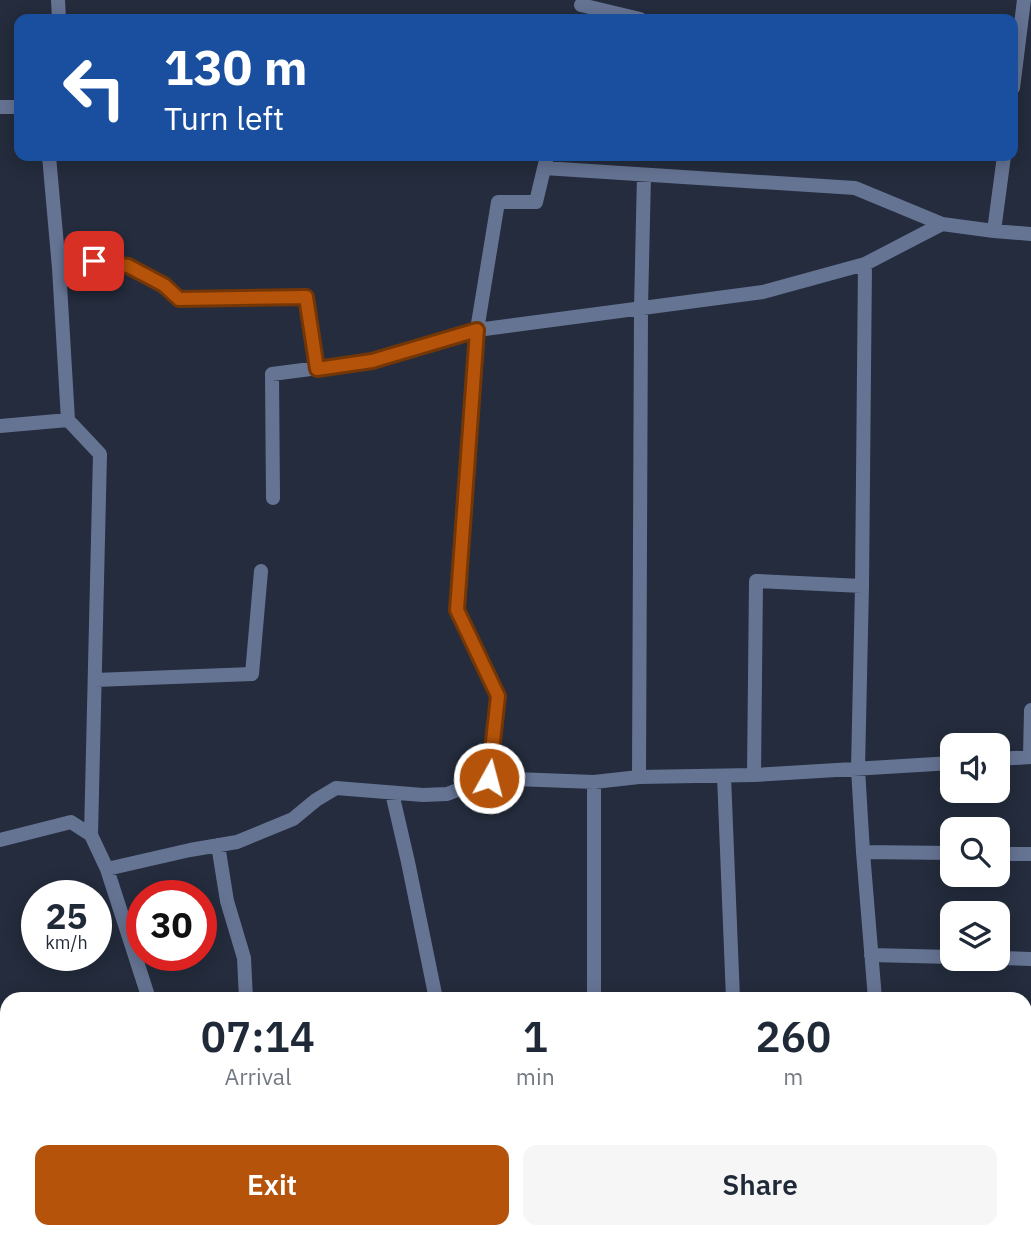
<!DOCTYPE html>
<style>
:root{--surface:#fff;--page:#f6f6f7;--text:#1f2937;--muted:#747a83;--accent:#b45309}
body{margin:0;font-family:"IBM Plex Sans",sans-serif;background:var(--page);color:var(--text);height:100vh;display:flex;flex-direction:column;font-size:26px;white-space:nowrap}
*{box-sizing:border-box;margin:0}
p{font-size:23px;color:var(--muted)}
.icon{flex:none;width:38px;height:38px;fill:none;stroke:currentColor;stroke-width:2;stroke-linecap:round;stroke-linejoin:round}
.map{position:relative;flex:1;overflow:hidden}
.sheet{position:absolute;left:0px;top:992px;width:1032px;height:247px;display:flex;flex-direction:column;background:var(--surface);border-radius:21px 21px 0 0;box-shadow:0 4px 18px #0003}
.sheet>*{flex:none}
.guide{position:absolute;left:14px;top:14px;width:1004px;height:147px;border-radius:14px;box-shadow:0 4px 18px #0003;background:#1a4fa0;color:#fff;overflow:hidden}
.buttons{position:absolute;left:940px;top:733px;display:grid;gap:14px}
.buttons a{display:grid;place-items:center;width:70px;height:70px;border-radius:14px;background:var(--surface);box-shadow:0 4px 18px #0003;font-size:35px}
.speed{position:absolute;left:21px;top:880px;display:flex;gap:14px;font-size:35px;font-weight:700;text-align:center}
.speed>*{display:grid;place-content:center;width:91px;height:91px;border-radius:50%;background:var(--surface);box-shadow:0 4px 18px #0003;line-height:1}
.speed small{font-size:18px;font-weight:400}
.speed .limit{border:10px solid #d22;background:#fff;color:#111}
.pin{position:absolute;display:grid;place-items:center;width:60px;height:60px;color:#fff;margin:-30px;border-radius:14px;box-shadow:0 4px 10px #0006}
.me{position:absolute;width:77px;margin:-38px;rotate:7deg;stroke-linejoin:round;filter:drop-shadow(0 0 5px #0008)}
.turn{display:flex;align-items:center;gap:24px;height:147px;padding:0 35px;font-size:32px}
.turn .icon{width:91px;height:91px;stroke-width:2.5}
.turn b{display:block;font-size:49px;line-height:60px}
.eta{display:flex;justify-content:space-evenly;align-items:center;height:119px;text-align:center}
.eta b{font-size:42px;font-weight:600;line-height:49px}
.primary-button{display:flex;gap:14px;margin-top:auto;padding:14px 35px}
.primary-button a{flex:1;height:80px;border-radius:14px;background:var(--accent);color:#fff;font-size:28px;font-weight:600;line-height:80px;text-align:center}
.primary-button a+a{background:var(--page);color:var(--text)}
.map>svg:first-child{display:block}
</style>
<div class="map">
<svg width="1031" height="1238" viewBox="0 0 1031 1238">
<rect width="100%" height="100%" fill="#242c3d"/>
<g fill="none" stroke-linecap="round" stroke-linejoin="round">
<path stroke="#667494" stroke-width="14" d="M58,0L59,19
M581,5L640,19
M1013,88L1024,0
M0,107H19
M49,156L59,268L68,420L100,454L91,835L107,869L149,999
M544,168L855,188L942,224L994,231L1031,234
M994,231L1004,156
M865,264L862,586L858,769L863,852L875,999
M59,268C70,266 82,262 93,262C126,259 155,279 179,299L306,297L317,369
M0,426L68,420
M273,498L272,374L372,361L477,330L763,292L865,264L942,224
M95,680L252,674L261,571
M1030,757L1031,710
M998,759L1031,757
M754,775L756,581L862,586
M724,776L733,999
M639,777L641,308L644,175
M489,778L498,696L457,610L477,330L498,202H536L547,156
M392,793L408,862L436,999
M0,840L71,822L91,835
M218,845L227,901L244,958L246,999
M863,852L952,853
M998,854H1031
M107,869L190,850L237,842L293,819L316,800L336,788L423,795L447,794L489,778L594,782L639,777L754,775L952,763
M871,955L952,957
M998,958L1031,959
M594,999V782
M1026,1062H1031
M0,1112L7,1110
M1026,1167H1031
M220,1232L222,1238
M633,1232L634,1238
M889,1232L890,1238"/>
</g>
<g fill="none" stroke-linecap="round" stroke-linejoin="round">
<defs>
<path id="route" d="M94,261L128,266L164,285L179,299L306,297L317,369L372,361L477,330L457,610L498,696L489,778"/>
</defs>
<use href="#route" stroke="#753606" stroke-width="18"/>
<use href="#route" stroke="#b45309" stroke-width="12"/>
</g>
</svg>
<div class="buttons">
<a><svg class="icon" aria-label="sound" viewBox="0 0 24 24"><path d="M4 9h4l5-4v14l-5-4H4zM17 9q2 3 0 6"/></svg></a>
<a><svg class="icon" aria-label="search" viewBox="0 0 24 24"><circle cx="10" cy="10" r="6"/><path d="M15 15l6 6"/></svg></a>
<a><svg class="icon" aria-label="layers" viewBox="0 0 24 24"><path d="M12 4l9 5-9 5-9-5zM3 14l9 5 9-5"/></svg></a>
</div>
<div class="speed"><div>25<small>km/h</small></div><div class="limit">30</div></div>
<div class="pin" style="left:94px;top:261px;background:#d93025"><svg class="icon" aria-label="arrive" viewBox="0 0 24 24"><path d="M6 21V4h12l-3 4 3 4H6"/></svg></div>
<svg class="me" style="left:489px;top:778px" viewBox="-20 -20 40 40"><circle r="17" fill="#b45309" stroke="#fff" stroke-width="3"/><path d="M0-11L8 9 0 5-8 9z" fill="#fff"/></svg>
<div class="guide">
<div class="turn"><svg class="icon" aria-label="left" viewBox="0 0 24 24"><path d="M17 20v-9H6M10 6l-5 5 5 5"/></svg><div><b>130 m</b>Turn left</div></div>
</div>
<section class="sheet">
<div class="eta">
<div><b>07:14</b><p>Arrival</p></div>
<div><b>1</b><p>min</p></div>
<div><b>260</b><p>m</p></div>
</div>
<div class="primary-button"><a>Exit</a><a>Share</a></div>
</section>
</div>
